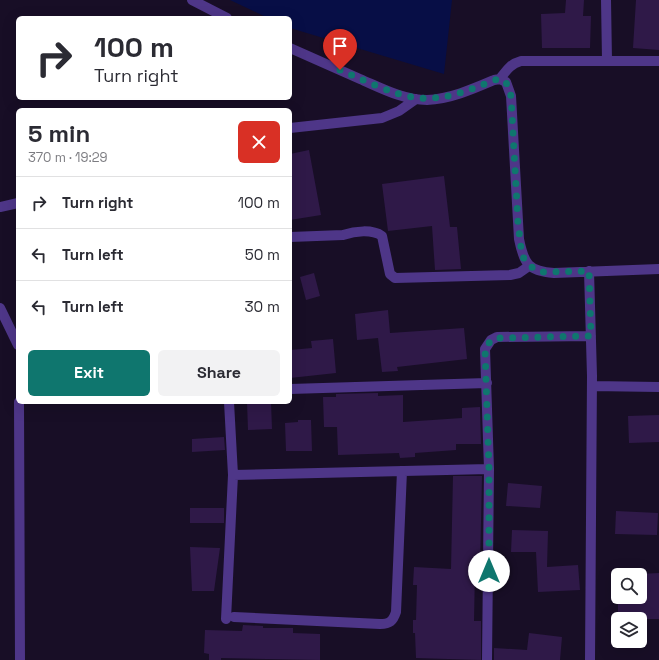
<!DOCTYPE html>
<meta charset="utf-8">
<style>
:root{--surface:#fff;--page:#f2f2f3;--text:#2b2b33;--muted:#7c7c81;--line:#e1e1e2;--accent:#0f766e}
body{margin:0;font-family:"Space Grotesk",sans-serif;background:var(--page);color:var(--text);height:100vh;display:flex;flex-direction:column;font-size:15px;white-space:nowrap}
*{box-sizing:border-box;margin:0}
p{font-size:13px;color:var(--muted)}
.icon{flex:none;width:22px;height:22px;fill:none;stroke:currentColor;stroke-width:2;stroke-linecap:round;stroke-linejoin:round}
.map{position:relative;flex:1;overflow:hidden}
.panel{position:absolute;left:16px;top:108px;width:276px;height:296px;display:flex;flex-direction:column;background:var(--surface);border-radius:6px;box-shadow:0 4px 16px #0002}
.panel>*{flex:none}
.hud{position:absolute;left:16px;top:16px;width:276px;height:84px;border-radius:6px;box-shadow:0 4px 16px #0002;background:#fff;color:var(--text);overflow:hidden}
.buttons{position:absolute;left:611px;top:568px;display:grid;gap:8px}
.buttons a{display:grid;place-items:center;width:36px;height:36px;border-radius:6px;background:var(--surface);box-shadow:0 4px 16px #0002;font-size:20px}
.pin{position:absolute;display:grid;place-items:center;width:34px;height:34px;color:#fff;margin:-41px -17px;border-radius:50% 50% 50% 0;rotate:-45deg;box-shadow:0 0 4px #0007}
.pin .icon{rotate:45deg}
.me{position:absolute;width:44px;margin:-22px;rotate:0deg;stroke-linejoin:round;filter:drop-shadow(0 0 3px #0008)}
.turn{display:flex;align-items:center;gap:14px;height:84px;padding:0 12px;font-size:18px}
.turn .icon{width:52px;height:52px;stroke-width:2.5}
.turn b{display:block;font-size:28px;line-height:34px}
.round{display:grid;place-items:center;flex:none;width:42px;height:42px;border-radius:6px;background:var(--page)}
.overview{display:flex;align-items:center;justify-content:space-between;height:68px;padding:0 12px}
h1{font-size:24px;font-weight:600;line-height:30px}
.button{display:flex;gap:8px;margin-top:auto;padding:8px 12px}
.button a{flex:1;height:46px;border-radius:6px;background:var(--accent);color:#fff;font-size:16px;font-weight:600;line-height:46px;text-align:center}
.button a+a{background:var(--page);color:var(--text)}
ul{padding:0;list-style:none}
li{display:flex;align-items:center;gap:12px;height:52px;padding:0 12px;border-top:1px solid var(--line)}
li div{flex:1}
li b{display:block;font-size:15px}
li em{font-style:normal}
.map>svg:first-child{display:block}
</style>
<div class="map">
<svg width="659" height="660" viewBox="0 0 659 660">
<rect width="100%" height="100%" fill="#180e26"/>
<path fill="#070e46" d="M230,0H452L444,74L290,28V18H268Z"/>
<path fill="#2f1948" d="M566,0H584L583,16H591L590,48H542L541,14L565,13Z
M636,0H659V50L633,48Z
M309,150L321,215L290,220V154Z
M444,176L450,227H457L461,269L435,270L432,226L388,231L382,184Z
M314,273L320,296L306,300L300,277Z
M388,310L390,333L464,328L467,359L397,367L398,371L382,372L378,338L357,340L355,314Z
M333,339L336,373L290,378V350L312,348L311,341Z
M378,393V396L403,395V422L462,418V408L480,407L481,444H456V450L415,453V457L400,458L399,453L338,455L337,427H324L323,397H336V394Z
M247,402H271L272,429L248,430Z
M659,415V442L629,443L628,416Z
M298,420H311L312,451H286L285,423L298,422Z
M224,437L225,450L192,452V439Z
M453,476H482L480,569H475L474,621H481V660L416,658L415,633H413V620H416L417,585H413L414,567L451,569Z
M508,483L542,486L540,508L506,506Z
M190,508H224V523H190Z
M616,511L658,513L657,535L615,534Z
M512,530L548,531L547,567L578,565L580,590L538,592L536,552H511Z
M190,547L220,548L214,591H192Z
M659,573V619H618V600L640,599V574Z
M243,625L263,626V628H293V633L320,634V660L221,658V660H209V654L204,653L205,630L242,631Z
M529,633L562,637L560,660H494V648L527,650Z"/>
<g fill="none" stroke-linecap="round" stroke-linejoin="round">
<path stroke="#4e3688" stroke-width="10" d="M192,0L227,18
M606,0L607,60
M290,48C313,58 337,69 360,79C381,88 403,100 427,100C450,99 473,89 494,80L500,79L506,82L511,96L519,239C524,264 528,271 554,273L659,269
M500,79C506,71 510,64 521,61H659
M290,128L382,118L399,111L416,99
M0,207L18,203
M290,237L343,235C355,231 372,229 382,236L390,274L395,278L510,275L519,273L529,266
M589,271L592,376L590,660
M0,308L18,345
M592,386L659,387
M290,389L487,383
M19,402L20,660
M233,475L489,469
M234,617L380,624C390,624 393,621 396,612L402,471
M226,619L233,475L229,402
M487,660L489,469L485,349L491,340L497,337L591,336"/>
</g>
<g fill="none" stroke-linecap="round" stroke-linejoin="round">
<path stroke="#0f766e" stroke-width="7" stroke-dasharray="0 12.6" d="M340,70C407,99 423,111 494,80L500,79L506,82L511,96L518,223L522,256L530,266L540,272L589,271L591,336L497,338L491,340L485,349L489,469V571"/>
</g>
</svg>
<div class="buttons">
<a><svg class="icon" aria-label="search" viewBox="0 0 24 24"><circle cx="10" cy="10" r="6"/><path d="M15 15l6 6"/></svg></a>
<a><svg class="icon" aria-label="layers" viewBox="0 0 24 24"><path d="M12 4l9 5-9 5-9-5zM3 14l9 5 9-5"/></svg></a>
</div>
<div class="pin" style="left:340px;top:70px;background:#d93025"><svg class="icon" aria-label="arrive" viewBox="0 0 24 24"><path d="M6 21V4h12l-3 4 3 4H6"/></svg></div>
<svg class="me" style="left:489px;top:571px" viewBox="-20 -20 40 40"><circle r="19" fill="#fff"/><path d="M0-13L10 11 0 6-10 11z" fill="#0f766e"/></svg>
<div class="hud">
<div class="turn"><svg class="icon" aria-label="right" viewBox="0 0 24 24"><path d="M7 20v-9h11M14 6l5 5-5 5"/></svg><div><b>100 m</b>Turn right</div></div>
</div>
<section class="panel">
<div class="overview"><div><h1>5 min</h1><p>370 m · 19:29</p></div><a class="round" style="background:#d93025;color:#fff"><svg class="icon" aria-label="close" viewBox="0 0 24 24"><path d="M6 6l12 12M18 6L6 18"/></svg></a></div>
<ul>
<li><svg class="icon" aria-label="right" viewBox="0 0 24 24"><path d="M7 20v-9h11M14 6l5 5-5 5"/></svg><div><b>Turn right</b></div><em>100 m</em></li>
<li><svg class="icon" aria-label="left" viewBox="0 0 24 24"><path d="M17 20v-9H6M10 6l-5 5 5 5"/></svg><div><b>Turn left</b></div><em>50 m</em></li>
<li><svg class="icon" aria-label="left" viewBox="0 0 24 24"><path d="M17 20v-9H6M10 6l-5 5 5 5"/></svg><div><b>Turn left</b></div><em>30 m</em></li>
</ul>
<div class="button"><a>Exit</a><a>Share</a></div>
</section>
</div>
